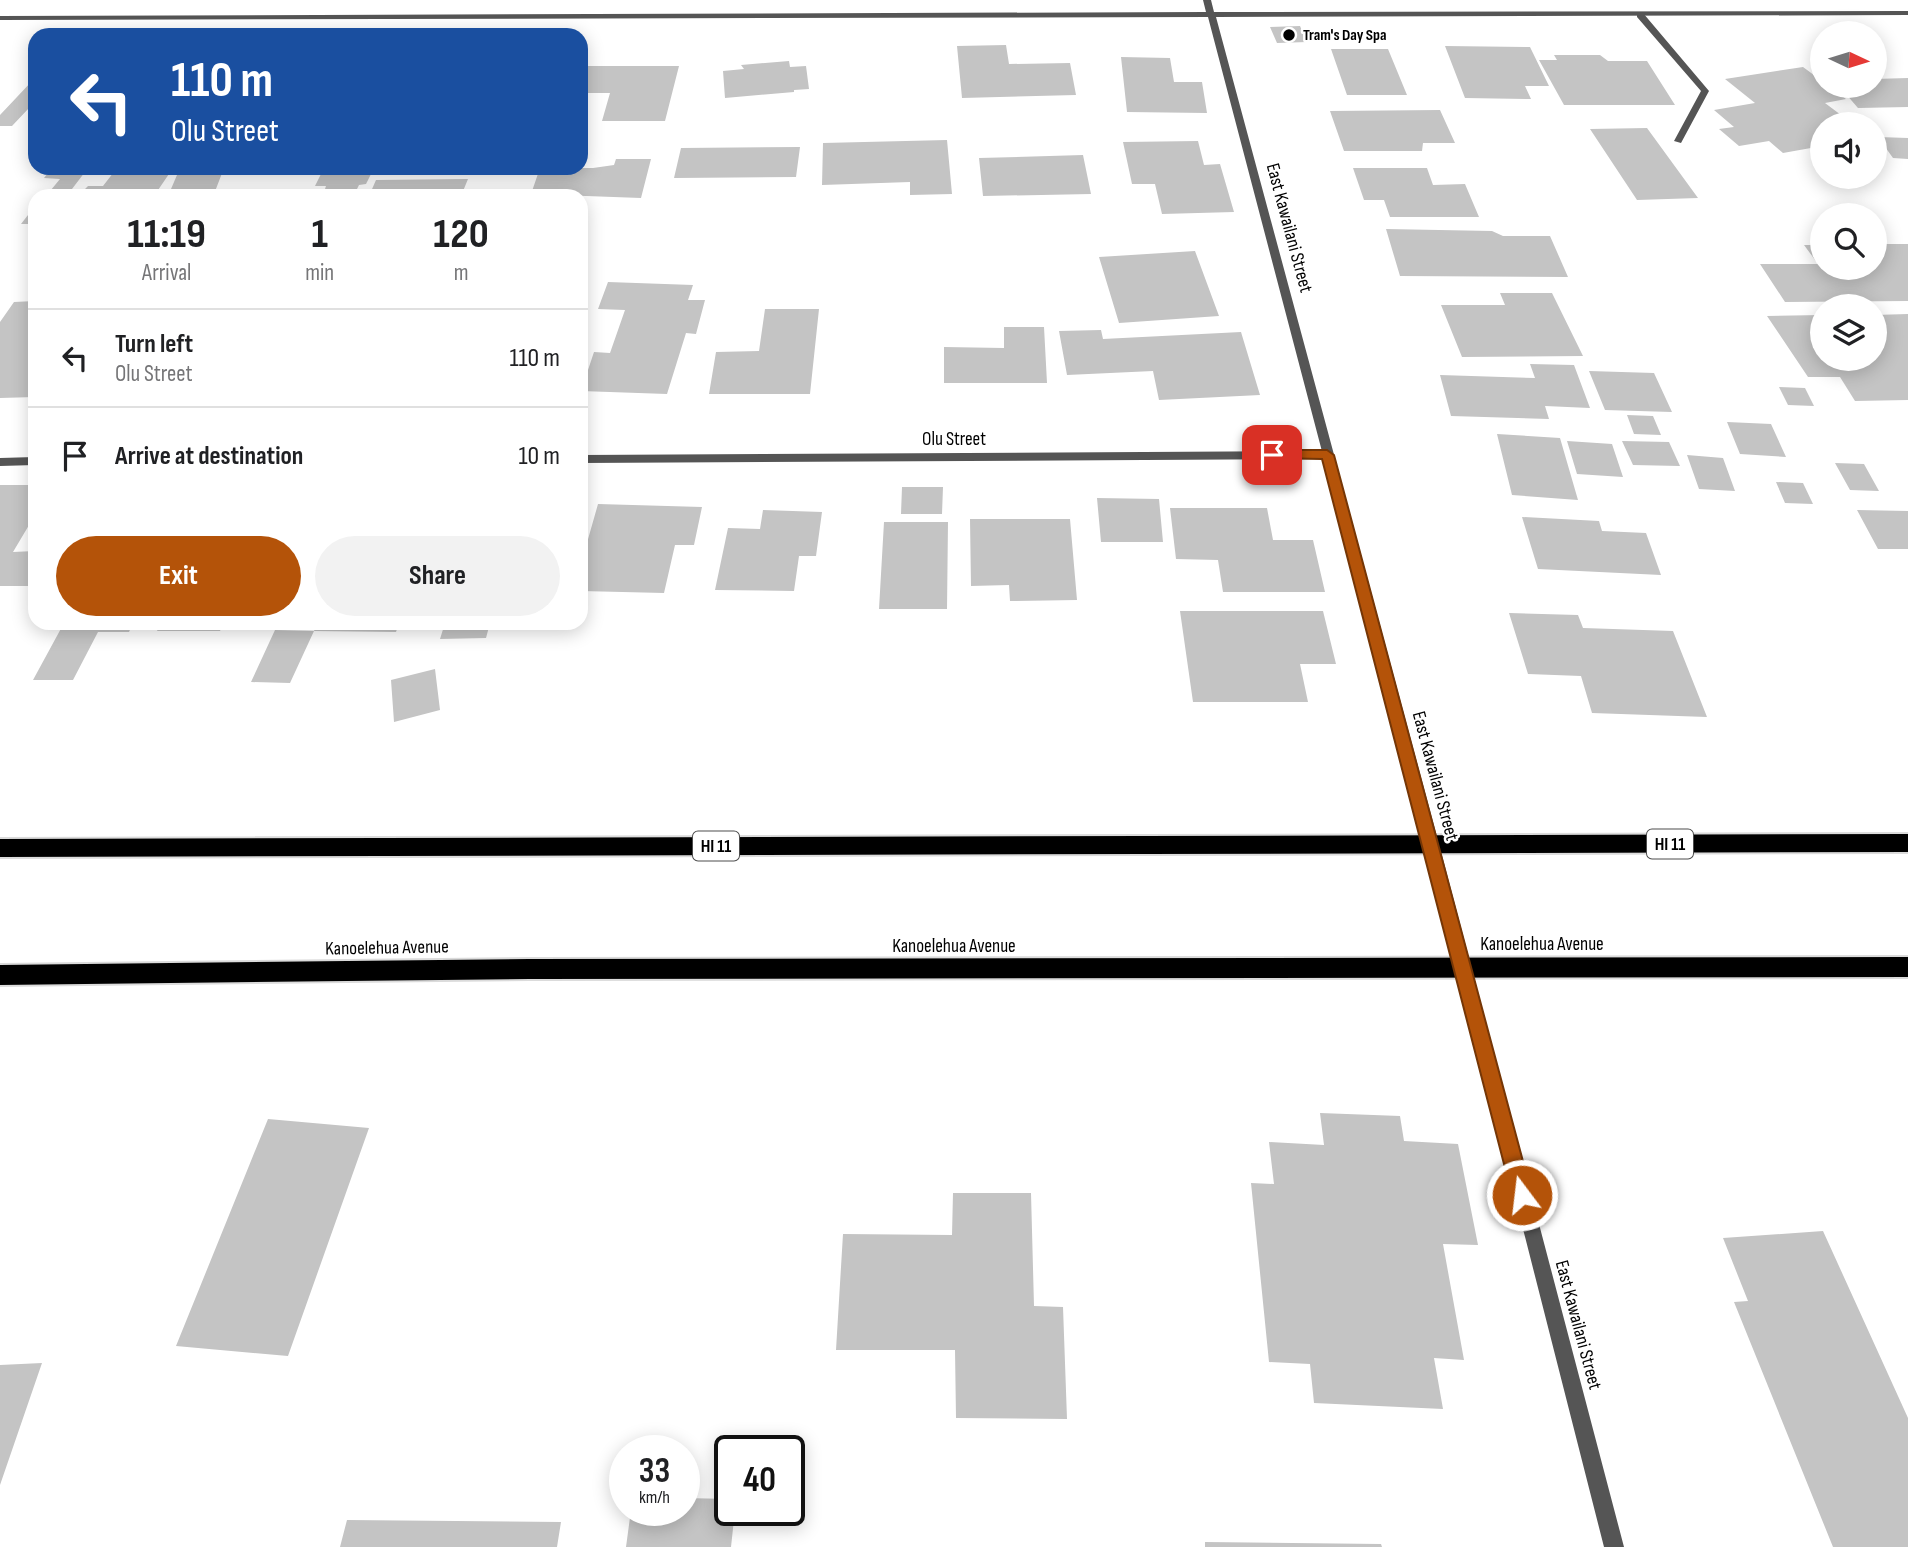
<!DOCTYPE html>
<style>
:root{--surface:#fff;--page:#f2f2f2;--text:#202124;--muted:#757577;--line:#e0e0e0;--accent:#b45309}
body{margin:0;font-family:"Sofia Sans Condensed",sans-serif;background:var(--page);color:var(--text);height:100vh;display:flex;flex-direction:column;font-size:26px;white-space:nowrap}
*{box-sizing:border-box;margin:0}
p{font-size:23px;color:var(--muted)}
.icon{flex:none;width:38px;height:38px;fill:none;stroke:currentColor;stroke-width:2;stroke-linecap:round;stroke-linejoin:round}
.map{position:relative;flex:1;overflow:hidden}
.side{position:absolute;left:28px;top:189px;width:560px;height:441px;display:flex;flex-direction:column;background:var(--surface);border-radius:21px;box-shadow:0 4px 18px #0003}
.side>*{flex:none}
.banner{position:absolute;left:28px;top:28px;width:560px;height:147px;border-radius:21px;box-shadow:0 4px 18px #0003;background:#1a4fa0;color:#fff;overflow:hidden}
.needle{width:46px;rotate:94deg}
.fabs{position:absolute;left:1810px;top:21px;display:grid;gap:14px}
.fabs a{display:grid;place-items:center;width:77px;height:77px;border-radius:50%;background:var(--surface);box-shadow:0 4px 18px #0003;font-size:35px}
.speed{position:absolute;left:609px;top:1435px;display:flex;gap:14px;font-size:35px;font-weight:700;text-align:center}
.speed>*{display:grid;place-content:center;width:91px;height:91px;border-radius:50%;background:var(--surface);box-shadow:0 4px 18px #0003;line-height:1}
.speed small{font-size:18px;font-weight:400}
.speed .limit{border:4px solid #111;border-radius:10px;background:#fff;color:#111}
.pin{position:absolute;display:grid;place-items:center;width:60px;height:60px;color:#fff;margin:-30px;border-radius:14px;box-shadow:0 4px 10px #0006}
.me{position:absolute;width:77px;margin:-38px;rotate:345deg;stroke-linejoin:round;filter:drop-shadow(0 0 5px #0008)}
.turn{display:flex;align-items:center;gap:24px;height:147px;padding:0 28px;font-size:32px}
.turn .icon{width:91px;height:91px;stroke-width:2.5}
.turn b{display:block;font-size:49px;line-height:60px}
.eta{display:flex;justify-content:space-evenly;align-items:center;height:119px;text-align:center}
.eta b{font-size:42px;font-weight:700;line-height:49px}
.action{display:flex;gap:14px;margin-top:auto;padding:14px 28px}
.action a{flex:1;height:80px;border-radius:42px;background:var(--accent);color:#fff;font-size:28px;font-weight:700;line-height:80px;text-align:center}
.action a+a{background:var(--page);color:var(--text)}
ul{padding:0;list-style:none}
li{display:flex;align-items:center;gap:21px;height:98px;padding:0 28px;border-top:2px solid var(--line)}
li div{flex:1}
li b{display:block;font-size:26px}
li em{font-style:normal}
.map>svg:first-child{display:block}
</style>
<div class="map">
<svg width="1908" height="1547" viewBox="0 0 1908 1547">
<rect width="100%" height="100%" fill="#fff"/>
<path fill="#c4c4c4" d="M1300,26L1307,42L1277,43L1270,27Z
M1006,45L1009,64L1070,63L1076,95L962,98L957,46Z
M1445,46L1530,47L1549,86H1525L1531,99L1465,98Z
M1331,49H1388L1407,95H1347Z
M1554,55H1600L1608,61H1647L1675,105H1564L1539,60H1557Z
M1121,57L1170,58L1174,82H1202L1207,113L1127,112Z
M789,61L790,67L806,66L809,89L794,90V92L725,98L723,71L744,69L741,65Z
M584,66H679L665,121H602L610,93H581Z
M1803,67L1822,81V86H1829L1846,99L1825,103L1853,124H1822V146L1783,153L1769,141L1739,146L1719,129L1734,127L1714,110L1755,103L1725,79Z
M1908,78V107L1858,108L1839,86H1874V79Z
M33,80L35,108H29L12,126H0V115Z
M1440,110L1455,143H1423L1422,151H1344L1330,111Z
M1647,128L1698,198L1637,200L1590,129Z
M1878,137L1908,138V159L1893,158Z
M947,140L952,194L910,195V182L822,185L823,143Z
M1198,141L1204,165L1220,164L1234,212L1162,214L1155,184H1132L1123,142Z
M800,147L796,177L674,178L681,148Z
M1083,155L1091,194L983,196L979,158Z
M616,159H651L641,198L531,194L540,168H593L614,165Z
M52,168H88L72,189H85L88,186H103L117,168H173L154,196H46L60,179L44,178Z
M180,168H224L214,194L168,196Z
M324,168H374L366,184L359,185L357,189H325L326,186H315Z
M1353,168H1427L1433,185L1465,184L1479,217H1390L1384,200H1364Z
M468,179L461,196H369L376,180Z
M35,206V224H21Z
M1386,229L1492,231L1503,236H1550L1568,277L1400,276Z
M1874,244H1908V301L1785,302L1760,264H1818L1804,245H1822V268H1874Z
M1195,251L1219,316L1119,323L1099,257Z
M608,282L693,285L688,300H705L696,334L686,333L667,394L581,391L594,352L610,353L625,310L598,309Z
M1500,293H1552L1583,356L1462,357L1441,305H1505Z
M35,301V397L0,398V322L14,302Z
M765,309H819L810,394H709L716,352L759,351Z
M1908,314V400L1855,401L1840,377H1808L1767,316L1822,315V359H1874V315Z
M1004,327H1044L1047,383H944V347L1004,348Z
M1101,330L1103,339L1241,332L1260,395L1159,400L1153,371L1067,375L1059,331Z
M1530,364L1574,365L1590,408L1545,406L1549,419L1451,416L1440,375L1535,378Z
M1589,371L1654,373L1672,412L1605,410Z
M1779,387L1805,388L1814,406L1788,405Z
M1627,415L1653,416L1661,435L1634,434Z
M1727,422L1771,424L1786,457L1740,454Z
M1497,434L1560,438L1578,500L1512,495Z
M1567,441L1612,444L1623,477L1577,474Z
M1622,441L1669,442L1680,466L1633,465Z
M1687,455L1723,458L1735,491L1699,489Z
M1835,463L1864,464L1879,491L1850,490Z
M1776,482L1803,483L1813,504L1785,503Z
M0,485H35V515L13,552L35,551V581L32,586H0Z
M902,487H943L942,514H901Z
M1097,498L1159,499L1163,542H1101Z
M598,504L702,507L694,545H675L664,593L581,591V564Z
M1170,508H1267L1273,540H1313L1325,592H1223L1218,560L1176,559Z
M763,510L822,512L816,556H799L794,591L715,590L728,528L760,529Z
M1857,510L1908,511V549H1878Z
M1522,517L1599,521L1602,531L1646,533L1661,575L1538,569Z
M970,519H1070L1077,600L1010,601L1009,585L971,586Z
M884,522H948L947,609H879Z
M1180,611H1323L1336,664H1300L1308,702H1193Z
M1509,613L1578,615L1583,628L1673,631L1707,717L1592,713L1581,676L1528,674Z
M64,623H133L129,632H98L73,680H33Z
M161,623H224L220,631H157Z
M317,623H399L396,632L314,631L290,683L251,682L275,630L314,631Z
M445,623H490L486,638L440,639Z
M435,669L440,710L394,722L391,680Z
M1320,1113L1400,1116L1404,1141L1458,1144L1478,1245L1443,1244L1464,1360L1434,1358L1443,1409L1314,1403L1310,1364L1269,1362L1251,1183L1274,1184L1269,1142L1324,1145Z
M268,1119L369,1128L288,1356L176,1346Z
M953,1193H1031L1034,1306L1063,1307L1067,1419L956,1418L955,1350H836L843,1234L952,1235Z
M1823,1231L1908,1418V1547H1833L1734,1302L1748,1301L1723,1238Z
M42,1363L0,1485V1365Z
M684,1498L730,1499V1510H735L731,1547H626L631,1510H684Z
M347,1520L561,1522L557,1547H340Z
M1205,1542L1381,1544L1382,1547H1205Z"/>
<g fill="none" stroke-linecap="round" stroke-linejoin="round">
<defs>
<path id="trunk" d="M1908,834V852L0,857V839Z
M1908,957V977L529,979L0,985V965L529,959Z"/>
</defs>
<use href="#trunk" stroke="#dbdbdb" stroke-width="4"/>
<path fill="#555" fill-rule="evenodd" d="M1637,13H1643L1709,91L1681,143L1674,141L1701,91L1637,17Z"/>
<path fill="#555" fill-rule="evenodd" d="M1327,451L1333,455L1327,459L581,463V455Z
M35,457V465L0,466V458Z"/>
<path fill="#555" fill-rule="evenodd" d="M1203,0H1211L1214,12L1908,11V15L1216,17L1439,844L1624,1547H1604L1425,844L1208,17L0,20V16L1206,12Z"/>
<use href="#trunk" fill="#000" fill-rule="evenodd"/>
</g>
<path fill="#b45309" stroke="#753606" stroke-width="2" d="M1272,450H1327L1334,455L1532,1195L1529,1202L1522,1205L1515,1202L1512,1195L1322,459L1267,458V452Z"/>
<circle fill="#000" stroke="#fff" stroke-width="2.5" cx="1289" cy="35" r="7"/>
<g text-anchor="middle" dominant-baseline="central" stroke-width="5" stroke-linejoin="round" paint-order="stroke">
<g font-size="16" font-weight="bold" fill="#000" stroke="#fff" text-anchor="start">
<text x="1303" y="35">Tram's Day Spa</text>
</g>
<g fill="#fff" stroke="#4c4c4c" stroke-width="2">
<rect x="1647" y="829.5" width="46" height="29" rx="5"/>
<rect x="693" y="831.5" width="46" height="29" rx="5"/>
</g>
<g font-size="18" font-weight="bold" fill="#000">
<text x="1670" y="844">HI 11</text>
<text x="716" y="846">HI 11</text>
</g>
<g font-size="19" fill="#000" stroke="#fff">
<text transform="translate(1289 228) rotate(75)">East Kawailani Street</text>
<text x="954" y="439">Olu Street</text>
<text transform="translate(1435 776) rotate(75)">East Kawailani Street</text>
<text x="1542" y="944">Kanoelehua Avenue</text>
<text x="954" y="946">Kanoelehua Avenue</text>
<text transform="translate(387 948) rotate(-1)">Kanoelehua Avenue</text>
<text transform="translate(1578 1325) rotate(75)">East Kawailani Street</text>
</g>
</g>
</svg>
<div class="fabs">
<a><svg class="needle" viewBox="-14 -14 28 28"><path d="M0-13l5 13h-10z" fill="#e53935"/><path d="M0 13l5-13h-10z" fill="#757577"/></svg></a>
<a><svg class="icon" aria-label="sound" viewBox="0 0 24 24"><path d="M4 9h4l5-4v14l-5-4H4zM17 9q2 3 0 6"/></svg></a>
<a><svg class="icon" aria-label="search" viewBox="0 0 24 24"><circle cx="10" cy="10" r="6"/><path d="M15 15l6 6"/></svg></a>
<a><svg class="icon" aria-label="layers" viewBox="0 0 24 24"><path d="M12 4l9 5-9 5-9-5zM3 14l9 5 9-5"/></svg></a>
</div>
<div class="speed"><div>33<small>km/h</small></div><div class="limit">40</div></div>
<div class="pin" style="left:1272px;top:455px;background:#d93025"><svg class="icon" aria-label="arrive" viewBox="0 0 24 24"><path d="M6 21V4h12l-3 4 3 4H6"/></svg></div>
<svg class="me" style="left:1522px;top:1195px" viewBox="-20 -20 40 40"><circle r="17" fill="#b45309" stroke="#fff" stroke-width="3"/><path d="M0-11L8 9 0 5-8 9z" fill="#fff"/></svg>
<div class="banner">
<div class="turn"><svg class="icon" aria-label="left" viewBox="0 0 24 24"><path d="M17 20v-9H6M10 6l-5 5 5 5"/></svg><div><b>110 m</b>Olu Street</div></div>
</div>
<section class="side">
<div class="eta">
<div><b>11:19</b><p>Arrival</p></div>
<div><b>1</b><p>min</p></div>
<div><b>120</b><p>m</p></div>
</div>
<ul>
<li><svg class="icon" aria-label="left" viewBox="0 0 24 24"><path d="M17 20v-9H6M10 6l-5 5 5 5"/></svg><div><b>Turn left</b><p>Olu Street</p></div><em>110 m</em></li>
<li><svg class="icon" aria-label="arrive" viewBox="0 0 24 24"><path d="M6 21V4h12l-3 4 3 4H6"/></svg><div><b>Arrive at destination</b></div><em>10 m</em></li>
</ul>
<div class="action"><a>Exit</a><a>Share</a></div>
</section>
</div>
